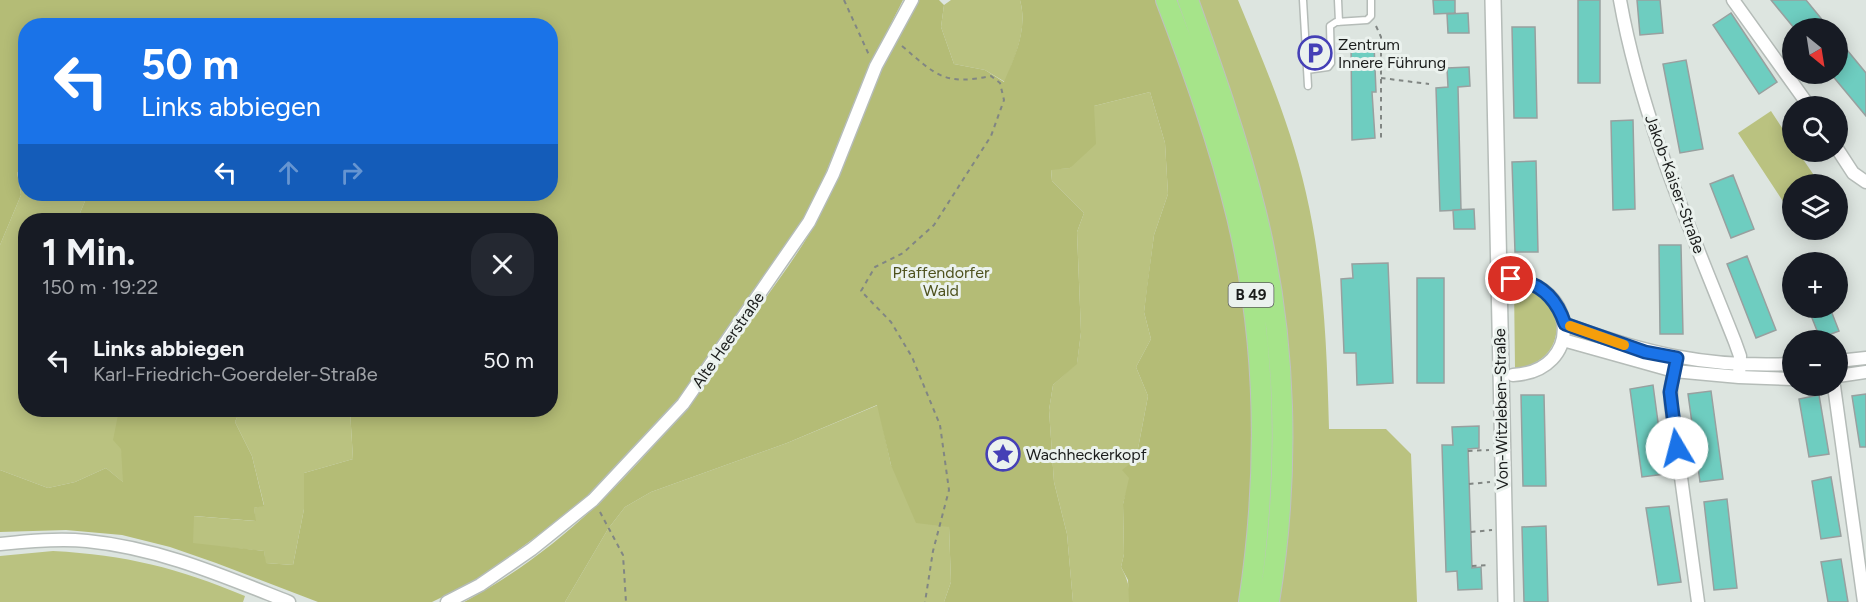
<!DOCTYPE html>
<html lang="de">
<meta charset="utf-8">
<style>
:root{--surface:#171b24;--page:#242831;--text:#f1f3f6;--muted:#9ea1a6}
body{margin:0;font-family:Figtree,sans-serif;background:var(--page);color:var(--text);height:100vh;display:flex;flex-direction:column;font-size:22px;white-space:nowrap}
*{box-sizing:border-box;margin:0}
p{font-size:20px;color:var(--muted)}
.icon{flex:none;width:33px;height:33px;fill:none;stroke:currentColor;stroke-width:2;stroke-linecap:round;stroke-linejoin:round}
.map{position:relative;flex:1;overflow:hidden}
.panel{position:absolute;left:18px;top:213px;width:540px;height:204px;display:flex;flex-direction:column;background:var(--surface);border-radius:24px;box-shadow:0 3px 15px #0003}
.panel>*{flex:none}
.guide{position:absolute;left:18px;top:18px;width:540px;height:183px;border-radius:24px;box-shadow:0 3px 15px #0003;background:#1a73e8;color:#fff;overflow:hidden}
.needle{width:39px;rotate:150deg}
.controls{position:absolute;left:1782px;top:18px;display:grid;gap:12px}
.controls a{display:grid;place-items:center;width:66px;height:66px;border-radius:50%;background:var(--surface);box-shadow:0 3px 15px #0003;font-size:30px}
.pin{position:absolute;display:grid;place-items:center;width:51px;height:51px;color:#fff;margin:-26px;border:3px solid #fff;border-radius:50%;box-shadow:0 2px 6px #0007}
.me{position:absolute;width:66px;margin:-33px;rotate:352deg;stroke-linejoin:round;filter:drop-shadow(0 0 4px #0008)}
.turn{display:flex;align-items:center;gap:21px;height:126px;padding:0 24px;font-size:27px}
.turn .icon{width:78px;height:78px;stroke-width:2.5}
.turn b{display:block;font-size:42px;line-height:51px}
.lanes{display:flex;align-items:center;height:57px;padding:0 24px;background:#0003;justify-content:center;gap:30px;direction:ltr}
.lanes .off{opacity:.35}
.round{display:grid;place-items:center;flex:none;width:63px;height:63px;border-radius:24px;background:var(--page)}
.headline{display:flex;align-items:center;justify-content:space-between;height:102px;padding:0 24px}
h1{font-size:36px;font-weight:700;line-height:45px}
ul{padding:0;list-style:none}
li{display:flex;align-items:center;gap:18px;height:90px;padding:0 24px}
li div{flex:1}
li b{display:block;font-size:22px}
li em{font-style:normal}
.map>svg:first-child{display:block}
</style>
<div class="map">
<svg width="1866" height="602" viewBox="0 0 1866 602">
<rect width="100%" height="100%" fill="#dde5e0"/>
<path fill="#bac280" d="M951,0H1020C1028,29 1015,56 1005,82L985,70L954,64L941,27L944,5Z
M1195,0H1238C1264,63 1291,126 1306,193C1324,271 1327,350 1329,429H1386L1411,454L1417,602H1275L1287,383Z
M1150,92L1165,143L1168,194L1154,235L1144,312L1151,339L1136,367L1148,396L1136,459L1123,504L1124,554L1121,567C1127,578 1131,589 1129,602H1073L1067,534L1054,482L1049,410L1053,385L1077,363L1081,332L1077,232L1084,213L1052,181L1051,169L1070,168L1094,106Z
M1771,111L1792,143V152H1798L1820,184H1792V215L1738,133Z
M25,169L26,194H88L80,213L83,220H26V410H119L124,483L106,468L75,482L48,488L0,470V245L21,195L17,171Z
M1514,286C1564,281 1577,363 1515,368Z
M878,405L891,465L949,527L951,582L944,602H565L608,529L625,507L651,492L787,443Z
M240,410H350L353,459L304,473V509L293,565L265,563L264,551L193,544V516L255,521L254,508L264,505L252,456L235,422Z
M53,551C126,555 178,568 245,596L243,602H0V556Z"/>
<path fill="#b4bc76" d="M0,0H903L865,75L815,200L788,248L693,382L662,421L589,498L477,580L432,602H318L216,563L170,547L122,535L66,530L0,532V470L48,488L75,482L106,468L123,482L121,449L113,440L119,410H240L235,422L252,456L264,506L254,508L256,521L194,516L193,543L264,551L266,563L293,565L304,509V473L353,459L350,410H550V220H83L80,213L88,194H550V26H26L25,169L17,172L21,195L0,245Z
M919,0H939L944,5L941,27L954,64L985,70L1004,82C1015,56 1028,29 1020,0H1159L1189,81L1230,219L1250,343L1258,468L1245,602H1129L1128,580L1121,567L1124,554L1123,504L1129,478L1122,470L1136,459L1148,396L1136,367L1151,339L1144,312L1147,287L1154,235L1168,194L1165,143L1150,92L1094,106L1096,144L1070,168L1051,170L1052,181L1084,213L1077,232L1081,332L1077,364L1053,385L1049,410L1054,482L1067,534L1073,602H944L951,582L949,527L916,523L891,465L877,405L787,443L651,492L625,507L608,529L565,602H464C588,536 677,426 755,313C779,279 806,244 824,207C858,138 876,64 919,0Z"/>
<path fill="#6ecdc0" stroke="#98a09f" stroke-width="1.5" d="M1433,0H1455V13L1434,14Z
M1578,0H1600V83H1578Z
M1637,0H1660L1663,33L1640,35Z
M1771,0H1806L1829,28H1794Z
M1468,13L1469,33H1448L1447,14Z
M1731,13L1777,82L1759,94L1713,25Z
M1512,27H1535L1537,118H1514Z
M1838,39L1866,73V116L1831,74H1838Z
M1351,44H1374L1376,92H1372L1375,138L1352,140Z
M1686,60L1703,149L1680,153L1663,64Z
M1469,67L1470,86L1458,87L1461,210L1440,211L1436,88L1448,87L1447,68Z
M1633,120L1635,209L1613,210L1611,121Z
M1536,161L1538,252H1515L1512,162Z
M1733,175L1754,229L1731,238L1710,184Z
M1474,209L1475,229H1454L1453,210Z
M1659,245H1681L1683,334H1660Z
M1747,256L1776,330L1756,338L1727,264Z
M1388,263L1393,383L1357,385L1356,353H1344L1341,279L1353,278L1352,264Z
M1417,278H1444V383H1417Z
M1808,308H1830L1839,331L1820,338Z
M1653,385L1665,474L1642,477L1630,389Z
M1711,391L1723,479L1700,482L1688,394Z
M1866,394V447H1860L1852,396Z
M1521,395H1544L1546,486H1523Z
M1819,395L1829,454L1809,457L1799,399Z
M1479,426V448L1468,449L1472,568L1481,567L1482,589L1458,590L1457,571L1446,572L1442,445H1453L1452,427Z
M1831,477L1841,536L1821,539L1812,481Z
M1727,499L1737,588L1714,590L1704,502Z
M1669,506L1681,582L1658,585L1646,508Z
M1546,526L1548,602H1524L1522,527Z
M1841,559L1848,602H1828L1821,562Z"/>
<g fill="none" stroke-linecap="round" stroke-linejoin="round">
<defs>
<path id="service" d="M1303,0L1308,86
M1338,0L1339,22
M1307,70L1328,67L1331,63L1330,26L1336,22L1367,20L1371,16V0"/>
<path id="minor" d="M1620,0C1641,118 1691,231 1735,342L1740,356L1739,377
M1733,0L1809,106
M1838,150L1853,173L1866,182
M1511,279C1578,284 1584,371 1513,375
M1565,324C1644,353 1707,368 1792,364
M1563,340L1674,371L1739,377L1792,379
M1677,358L1671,386V404L1698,602
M1838,361L1866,358
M1838,376L1866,372
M1834,386L1864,602
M0,544C28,541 59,538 87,541C159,548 223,576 289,602
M447,602L480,585L532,549L593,500L683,404L809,222L833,174L876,66L912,0"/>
<path id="tertiary" d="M1493,0L1506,602"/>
<path id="trunk" d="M1166,0C1193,71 1219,143 1237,217C1267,343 1268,475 1249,602
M1188,0C1213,70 1238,140 1256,213C1287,339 1290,474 1269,602"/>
</defs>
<use href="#service" stroke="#b5bcb8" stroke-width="9"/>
<use href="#minor" stroke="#b5bcb8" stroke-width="15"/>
<use href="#tertiary" stroke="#b5bcb8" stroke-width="18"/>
<use href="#trunk" stroke="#bfc0bf" stroke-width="22"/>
<path stroke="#818683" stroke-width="2" stroke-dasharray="4.5 4.5" stroke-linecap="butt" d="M844,0L869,55
M1376,26L1381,37V139
M902,46C936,75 944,86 991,76L1000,83L1004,100L991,136L934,225L903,253L875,267L861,291L891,322L912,357L940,425L949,490L933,551L925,602
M1381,78L1429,84
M1468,451L1489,450
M1469,484L1490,482
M600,512L623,555L626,602
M1471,532L1492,530
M1472,566L1490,565"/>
<use href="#service" stroke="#fff" stroke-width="6"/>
<use href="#minor" stroke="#fff" stroke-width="12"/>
<use href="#tertiary" stroke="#fff" stroke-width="15"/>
<use href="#trunk" stroke="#a6e48a" stroke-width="20"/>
</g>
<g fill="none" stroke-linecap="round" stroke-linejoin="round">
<defs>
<path id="route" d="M1511,279C1539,281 1556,297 1565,324L1645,352L1677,358L1670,392L1677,448"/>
</defs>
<use href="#route" stroke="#114b97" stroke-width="15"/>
<use href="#route" stroke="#1a73e8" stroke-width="10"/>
<path stroke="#f59e0b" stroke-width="10" d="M1570,326L1624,345"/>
</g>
<defs>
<symbol id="parking-ring" viewBox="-11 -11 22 22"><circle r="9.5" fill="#ebf2ee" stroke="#4540b6" stroke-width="1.5"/><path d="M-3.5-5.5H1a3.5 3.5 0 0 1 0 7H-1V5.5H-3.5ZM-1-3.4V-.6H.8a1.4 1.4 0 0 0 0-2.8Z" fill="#4540b6"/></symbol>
<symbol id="sight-ring" viewBox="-11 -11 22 22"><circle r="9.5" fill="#ebf2ee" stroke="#4540b6" stroke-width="1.5"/><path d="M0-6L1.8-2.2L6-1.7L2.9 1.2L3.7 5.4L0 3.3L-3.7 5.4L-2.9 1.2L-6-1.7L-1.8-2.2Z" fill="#4540b6"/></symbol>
</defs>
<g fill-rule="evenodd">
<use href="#parking-ring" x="1296" y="34" width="38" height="38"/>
<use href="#sight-ring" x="984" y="435" width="38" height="38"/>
</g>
<g text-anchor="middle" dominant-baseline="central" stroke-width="6" stroke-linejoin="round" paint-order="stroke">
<rect fill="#ebf2ee" stroke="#595d5b" stroke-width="1.5" x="1228.5" y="283" width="45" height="24" rx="4.5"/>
<g font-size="15" font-weight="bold" fill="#1b1d1c">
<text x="1251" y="295">B 49</text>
</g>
<g font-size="16" fill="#1b1d1c" stroke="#ebf2ee" text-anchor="start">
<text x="1338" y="44">Zentrum<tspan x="1338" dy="18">Innere Führung</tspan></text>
<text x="1026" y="454">Wachheckerkopf</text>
</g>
<g font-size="16" fill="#1b1d1c" stroke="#ebf2ee">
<text transform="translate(1675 184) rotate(70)">Jakob-Kaiser-Straße</text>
<text transform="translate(728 340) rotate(-55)">Alte Heerstraße</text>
<text transform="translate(1501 409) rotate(-91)">Von-Witzleben-Straße</text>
</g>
<g font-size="16" fill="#4e521e" stroke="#ebf2ee">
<text x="941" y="272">Pfaffendorfer<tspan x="941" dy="18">Wald</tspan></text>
</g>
</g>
</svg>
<div class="controls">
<a><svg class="needle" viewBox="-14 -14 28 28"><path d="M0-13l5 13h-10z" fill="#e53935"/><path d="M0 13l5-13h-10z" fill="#9ea1a6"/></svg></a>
<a><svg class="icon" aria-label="search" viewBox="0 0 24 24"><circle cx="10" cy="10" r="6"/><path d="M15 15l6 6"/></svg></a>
<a><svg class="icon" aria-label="layers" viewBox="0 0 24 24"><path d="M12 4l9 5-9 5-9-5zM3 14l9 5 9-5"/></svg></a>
<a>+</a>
<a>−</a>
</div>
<div class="pin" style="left:1511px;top:279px;background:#d93025"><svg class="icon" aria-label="arrive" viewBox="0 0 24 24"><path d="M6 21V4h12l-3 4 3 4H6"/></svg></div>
<svg class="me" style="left:1677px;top:448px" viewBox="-20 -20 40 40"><circle r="19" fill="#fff"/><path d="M0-13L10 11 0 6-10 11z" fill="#1a73e8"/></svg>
<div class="guide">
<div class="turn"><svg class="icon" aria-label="left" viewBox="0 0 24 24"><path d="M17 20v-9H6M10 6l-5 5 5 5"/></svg><div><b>50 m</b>Links abbiegen</div></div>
<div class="lanes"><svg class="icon" aria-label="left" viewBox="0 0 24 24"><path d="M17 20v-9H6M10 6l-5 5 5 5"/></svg><svg class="icon off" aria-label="ahead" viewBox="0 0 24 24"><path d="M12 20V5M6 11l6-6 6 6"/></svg><svg class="icon off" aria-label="right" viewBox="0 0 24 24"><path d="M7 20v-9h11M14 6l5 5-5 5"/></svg></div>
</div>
<section class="panel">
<div class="headline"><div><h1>1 Min.</h1><p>150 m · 19:22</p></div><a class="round"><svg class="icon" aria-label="close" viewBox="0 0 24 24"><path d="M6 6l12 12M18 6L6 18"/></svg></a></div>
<ul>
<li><svg class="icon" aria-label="left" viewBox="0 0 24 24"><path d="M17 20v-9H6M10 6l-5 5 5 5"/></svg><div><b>Links abbiegen</b><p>Karl-Friedrich-Goerdeler-Straße</p></div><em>50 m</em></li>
</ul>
</section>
</div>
